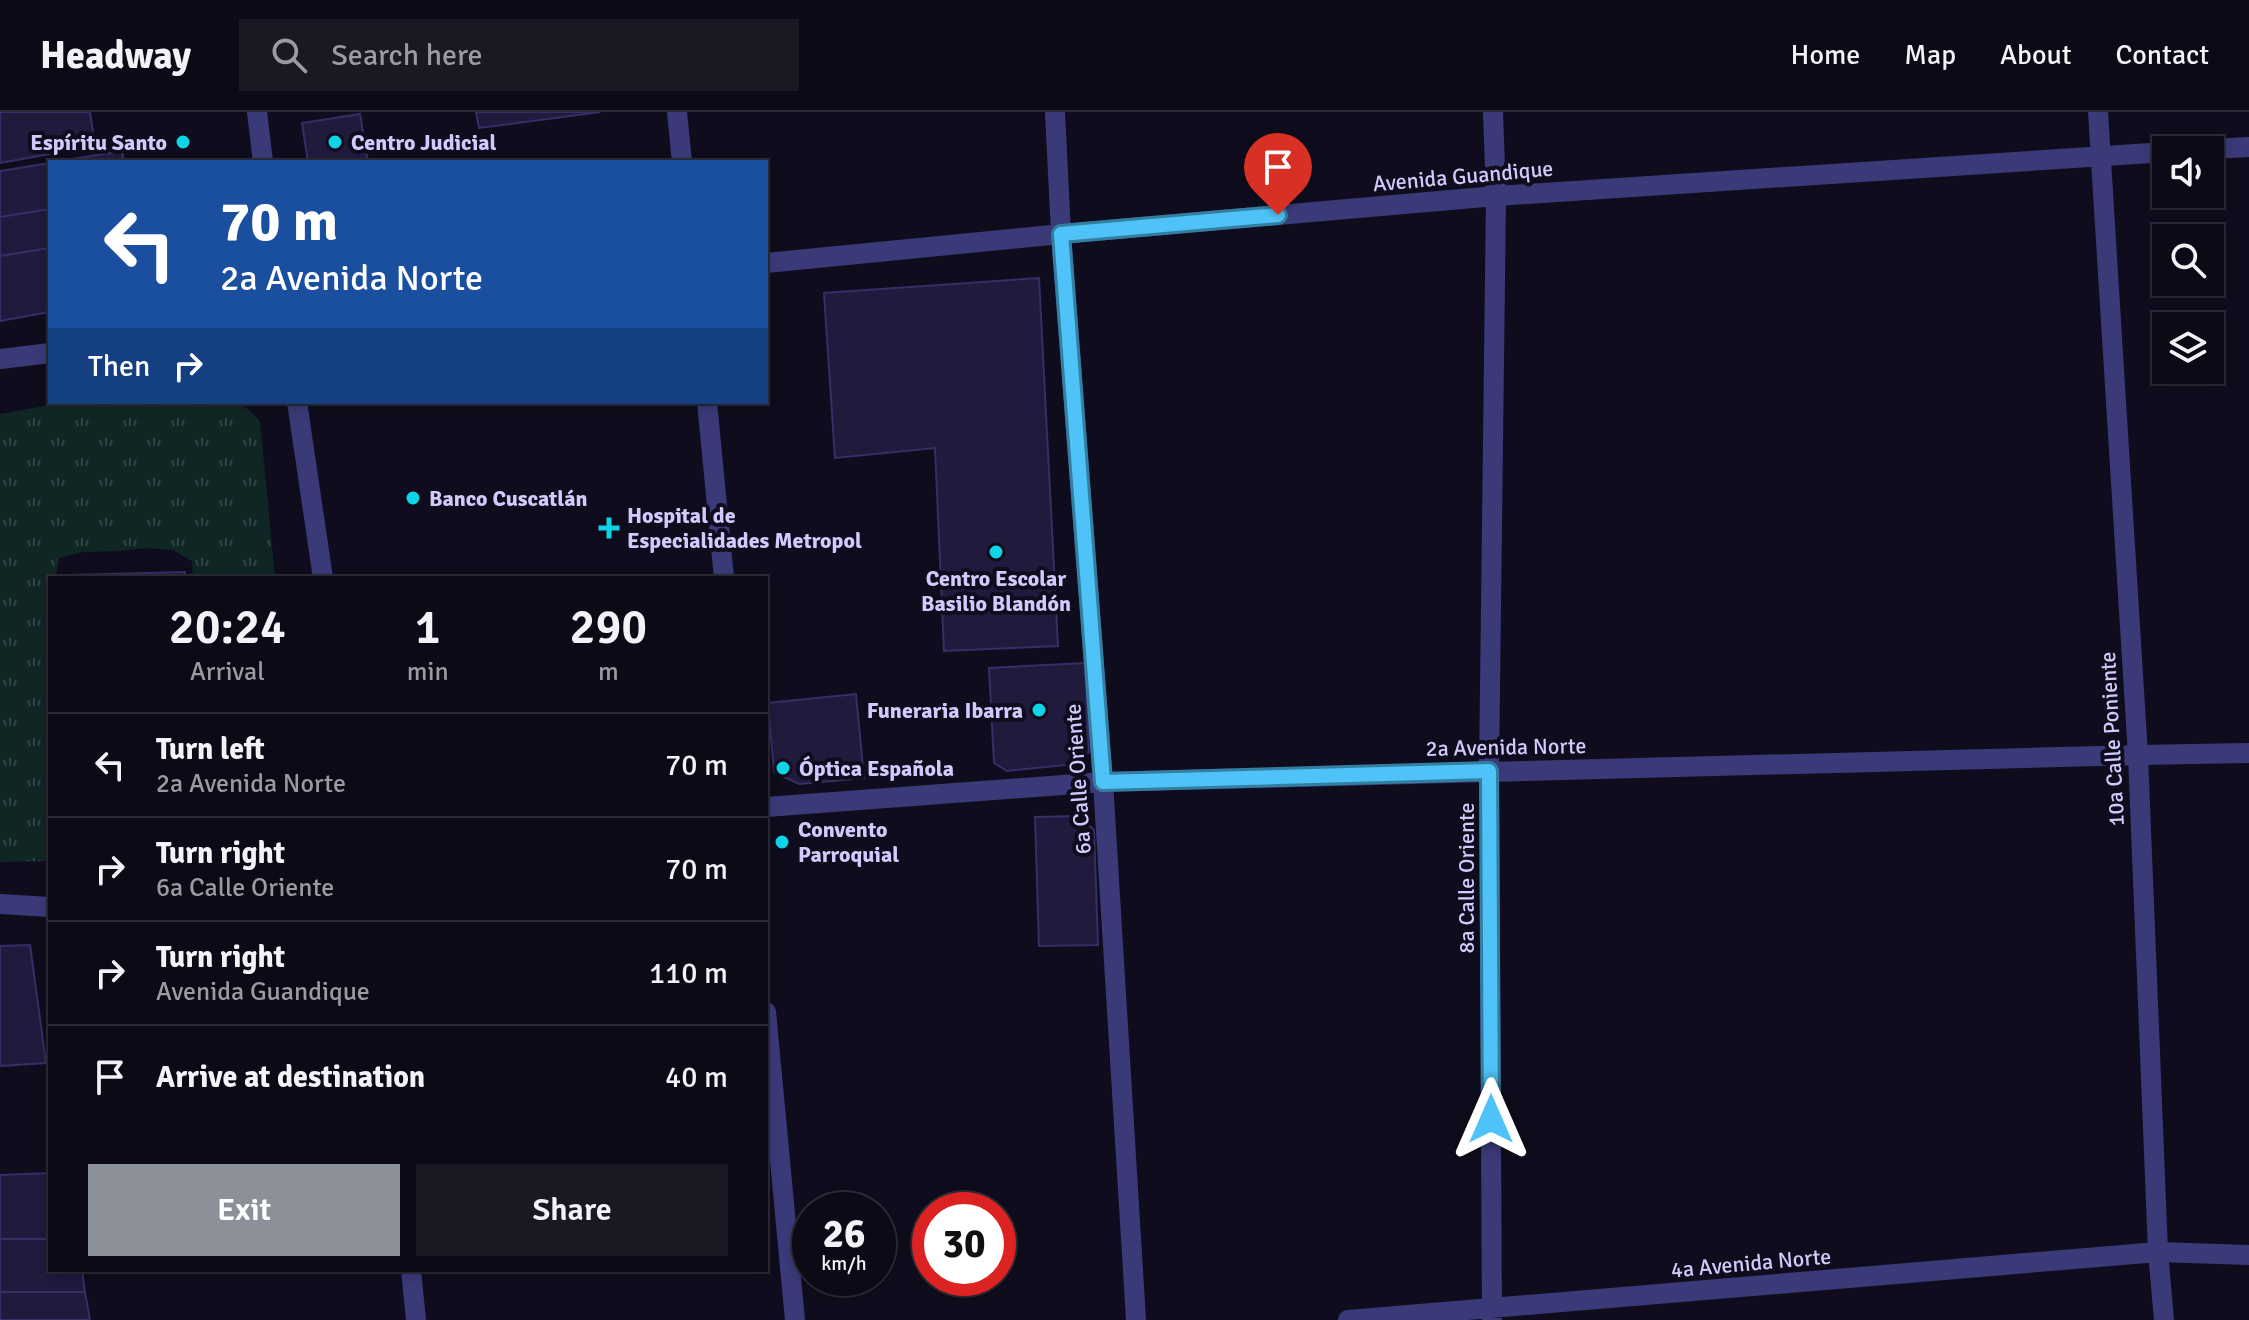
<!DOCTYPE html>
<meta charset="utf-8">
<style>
:root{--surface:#0b0a16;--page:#191823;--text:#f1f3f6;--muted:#9a9aa1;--line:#2b2b35;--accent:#8c9099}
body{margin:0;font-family:Signika,sans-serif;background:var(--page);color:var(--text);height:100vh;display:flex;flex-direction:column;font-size:30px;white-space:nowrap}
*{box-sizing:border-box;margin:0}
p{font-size:26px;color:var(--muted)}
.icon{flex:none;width:44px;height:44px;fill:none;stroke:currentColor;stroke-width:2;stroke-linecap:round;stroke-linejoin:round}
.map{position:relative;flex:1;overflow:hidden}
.details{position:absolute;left:48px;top:464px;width:720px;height:696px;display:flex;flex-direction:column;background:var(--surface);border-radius:0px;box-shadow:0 4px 12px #0003,0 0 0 2px var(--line)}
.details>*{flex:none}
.top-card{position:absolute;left:48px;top:48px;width:720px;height:244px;border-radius:0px;box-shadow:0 4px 12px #0003,0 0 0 2px var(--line);background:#1a4fa0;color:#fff;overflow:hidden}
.tools{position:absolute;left:2152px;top:24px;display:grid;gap:16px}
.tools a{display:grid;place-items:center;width:72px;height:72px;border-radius:0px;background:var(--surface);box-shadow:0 4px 12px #0003,0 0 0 2px var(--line);font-size:40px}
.speed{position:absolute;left:792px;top:1080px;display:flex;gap:16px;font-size:40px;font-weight:700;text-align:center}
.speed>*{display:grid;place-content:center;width:104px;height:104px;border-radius:50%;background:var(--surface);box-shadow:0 4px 12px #0003,0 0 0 2px var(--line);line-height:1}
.speed small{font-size:20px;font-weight:400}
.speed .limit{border:12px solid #d22;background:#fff;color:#111}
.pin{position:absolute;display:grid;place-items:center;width:68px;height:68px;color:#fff;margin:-82px -34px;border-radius:50% 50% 50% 0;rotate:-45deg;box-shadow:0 0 8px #0007}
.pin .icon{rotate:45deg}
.me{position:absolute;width:88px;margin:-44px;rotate:0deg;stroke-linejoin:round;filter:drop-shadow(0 0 6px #0008)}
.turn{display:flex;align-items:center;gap:28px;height:168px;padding:0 40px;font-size:36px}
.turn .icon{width:104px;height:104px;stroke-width:2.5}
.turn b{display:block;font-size:56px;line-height:68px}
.then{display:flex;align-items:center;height:76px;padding:0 40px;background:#0003;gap:16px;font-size:30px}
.eta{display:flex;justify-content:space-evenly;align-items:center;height:136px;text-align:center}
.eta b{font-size:48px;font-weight:600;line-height:56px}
.action{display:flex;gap:16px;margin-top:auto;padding:16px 40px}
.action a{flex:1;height:92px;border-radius:0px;background:var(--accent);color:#fff;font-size:32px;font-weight:600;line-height:92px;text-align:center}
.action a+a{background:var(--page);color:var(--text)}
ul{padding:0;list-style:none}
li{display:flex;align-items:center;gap:24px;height:104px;padding:0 40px;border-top:2px solid var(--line)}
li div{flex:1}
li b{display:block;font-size:30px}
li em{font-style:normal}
header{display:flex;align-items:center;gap:48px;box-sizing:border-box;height:112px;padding:0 40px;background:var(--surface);border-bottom:2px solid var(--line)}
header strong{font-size:38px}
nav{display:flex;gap:44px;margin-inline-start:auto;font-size:28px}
.search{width:560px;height:72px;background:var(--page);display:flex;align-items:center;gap:20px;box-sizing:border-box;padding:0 28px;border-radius:0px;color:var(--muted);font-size:30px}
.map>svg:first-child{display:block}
</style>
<header>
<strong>Headway</strong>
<div class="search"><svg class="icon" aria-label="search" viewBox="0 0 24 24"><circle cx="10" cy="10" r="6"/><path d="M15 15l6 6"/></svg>Search here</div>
<nav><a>Home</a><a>Map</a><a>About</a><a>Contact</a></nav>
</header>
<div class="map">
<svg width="2249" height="1208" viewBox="0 0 2249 1208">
<defs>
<pattern id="grass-tufts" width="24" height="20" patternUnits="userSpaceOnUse" patternTransform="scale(2)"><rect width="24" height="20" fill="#102625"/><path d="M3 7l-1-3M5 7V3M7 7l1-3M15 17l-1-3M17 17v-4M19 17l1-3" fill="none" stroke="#324446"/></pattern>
</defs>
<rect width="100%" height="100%" fill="#0f0d1d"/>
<path fill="url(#grass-tufts)" d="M67,290H240L260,309L275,466H193L192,449L173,438L145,436L120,439L82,440L58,446L56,466H50V749L0,750V302Z"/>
<path fill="#201a3d" stroke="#382d67" stroke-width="2" d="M0,0H90L95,34L0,51Z
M476,0H600L479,16Z
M360,2L368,50H308L302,11Z
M122,39L123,50H54Z
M122,39L124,50H54Z
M50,51V97L0,105V59Z
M50,51V136L0,144V59Z
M50,97V136L0,144V105Z
M50,136V200L0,209V144Z
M1039,166L1058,534L944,539L935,336L835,346L824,181Z
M185,460V466H71V463Z
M1085,551L1089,640L1075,652L1007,659L994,651L989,556Z
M856,582L864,666L799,672L774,660L768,591Z
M1079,704L1094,718L1098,833L1039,834L1035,705Z
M30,833L46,951L0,954V834Z
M50,1061V1127H0V1063Z
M0,1127H50V1158H82L85,1180H0Z
M0,1180H85L90,1208H0Z"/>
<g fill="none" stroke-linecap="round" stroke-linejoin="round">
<path stroke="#3b3a79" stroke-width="20" d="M2158,1140L2249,1143"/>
<path stroke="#3b3a79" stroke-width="20" d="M257,0L263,50
M677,0L682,50
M1055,0L1061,122L1103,670L1136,1208
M297,290L323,466
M707,290L724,466
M2138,643L2249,641
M766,900L795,1208
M411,1158L416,1208
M1348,1208L2158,1140
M1492,1208L1489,659L1496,84L1493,0"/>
<path stroke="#3b3a79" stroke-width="20" d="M2098,0L2138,643L2158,1140L2164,1208
M2196,38L2249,35
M766,151L1061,122L1496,84L2166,40
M0,247L50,241
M766,695L1103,670L2138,643
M0,792L50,795"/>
</g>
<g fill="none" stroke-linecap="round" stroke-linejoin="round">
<defs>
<path id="route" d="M1278,103L1061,122L1103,670L1489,659L1491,1007"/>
</defs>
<use href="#route" stroke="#337fa1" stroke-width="20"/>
<use href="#route" stroke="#4fc3f7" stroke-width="14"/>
</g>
<g fill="#0dd5e6" stroke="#0f0d1d" stroke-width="3">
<circle cx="183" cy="30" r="8"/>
<circle cx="335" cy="30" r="8"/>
<circle cx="413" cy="386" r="8"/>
<path d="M605 404h8v8h8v8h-8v8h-8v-8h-8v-8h8z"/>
<circle cx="996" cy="440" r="8"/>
<circle cx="1039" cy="598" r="8"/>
<circle cx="783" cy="656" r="8"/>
<circle cx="782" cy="730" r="8"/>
</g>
<g text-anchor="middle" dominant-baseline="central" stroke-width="8" stroke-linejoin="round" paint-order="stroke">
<g font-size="22" font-weight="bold" fill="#d0cbfc" stroke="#0f0d1d" text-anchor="start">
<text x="167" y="30" text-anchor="end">Espíritu Santo</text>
<text x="351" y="30">Centro Judicial</text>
<text x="429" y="386">Banco Cuscatlán</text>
<text x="627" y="403">Hospital de<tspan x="627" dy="25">Especialidades Metropol</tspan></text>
<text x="996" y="466" text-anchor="middle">Centro Escolar<tspan x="996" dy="25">Basilio Blandón</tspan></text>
<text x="1023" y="598" text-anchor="end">Funeraria Ibarra</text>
<text x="799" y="656">Óptica Española</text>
<text x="798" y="717">Convento<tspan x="798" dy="25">Parroquial</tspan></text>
</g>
<g font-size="22" fill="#d0cbfc" stroke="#0f0d1d">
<text transform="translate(1463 64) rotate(-5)">Avenida Guandique</text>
<text transform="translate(2112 627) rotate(-93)">10a Calle Poniente</text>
<text transform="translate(1506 635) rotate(-1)">2a Avenida Norte</text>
<text transform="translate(1078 667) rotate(-94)">6a Calle Oriente</text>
<text transform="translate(1466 766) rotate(-90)">8a Calle Oriente</text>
<text transform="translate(1751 1151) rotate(-5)">4a Avenida Norte</text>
</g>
</g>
</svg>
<div class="tools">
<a><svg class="icon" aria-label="sound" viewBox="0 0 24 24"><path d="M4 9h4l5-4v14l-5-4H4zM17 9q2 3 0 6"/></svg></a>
<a><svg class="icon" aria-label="search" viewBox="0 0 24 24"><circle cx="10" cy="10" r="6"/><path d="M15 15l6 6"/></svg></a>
<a><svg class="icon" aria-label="layers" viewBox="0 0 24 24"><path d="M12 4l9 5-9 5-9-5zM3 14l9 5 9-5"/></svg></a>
</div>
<div class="speed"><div>26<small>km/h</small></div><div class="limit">30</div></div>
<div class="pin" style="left:1278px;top:103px;background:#d93025"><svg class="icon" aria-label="arrive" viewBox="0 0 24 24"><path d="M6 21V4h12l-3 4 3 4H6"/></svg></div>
<svg class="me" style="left:1491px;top:1007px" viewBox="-20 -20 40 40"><path d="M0-17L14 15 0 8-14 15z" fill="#4fc3f7" stroke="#fff" stroke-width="4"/></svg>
<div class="top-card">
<div class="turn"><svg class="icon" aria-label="left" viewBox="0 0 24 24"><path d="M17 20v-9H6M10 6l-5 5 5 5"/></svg><div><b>70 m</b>2a Avenida Norte</div></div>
<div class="then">Then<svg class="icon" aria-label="right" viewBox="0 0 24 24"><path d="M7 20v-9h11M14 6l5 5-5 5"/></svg></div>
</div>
<section class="details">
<div class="eta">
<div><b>20:24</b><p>Arrival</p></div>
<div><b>1</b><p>min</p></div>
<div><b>290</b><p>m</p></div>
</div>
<ul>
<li><svg class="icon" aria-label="left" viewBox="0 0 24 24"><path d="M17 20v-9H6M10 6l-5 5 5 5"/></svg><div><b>Turn left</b><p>2a Avenida Norte</p></div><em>70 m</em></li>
<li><svg class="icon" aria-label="right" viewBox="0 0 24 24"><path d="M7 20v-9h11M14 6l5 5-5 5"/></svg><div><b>Turn right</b><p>6a Calle Oriente</p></div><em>70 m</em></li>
<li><svg class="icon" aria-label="right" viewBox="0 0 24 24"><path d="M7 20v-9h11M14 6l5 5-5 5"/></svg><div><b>Turn right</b><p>Avenida Guandique</p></div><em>110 m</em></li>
<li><svg class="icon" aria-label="arrive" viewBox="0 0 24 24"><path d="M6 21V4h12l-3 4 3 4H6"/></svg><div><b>Arrive at destination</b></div><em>40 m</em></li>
</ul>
<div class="action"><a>Exit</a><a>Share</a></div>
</section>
</div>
